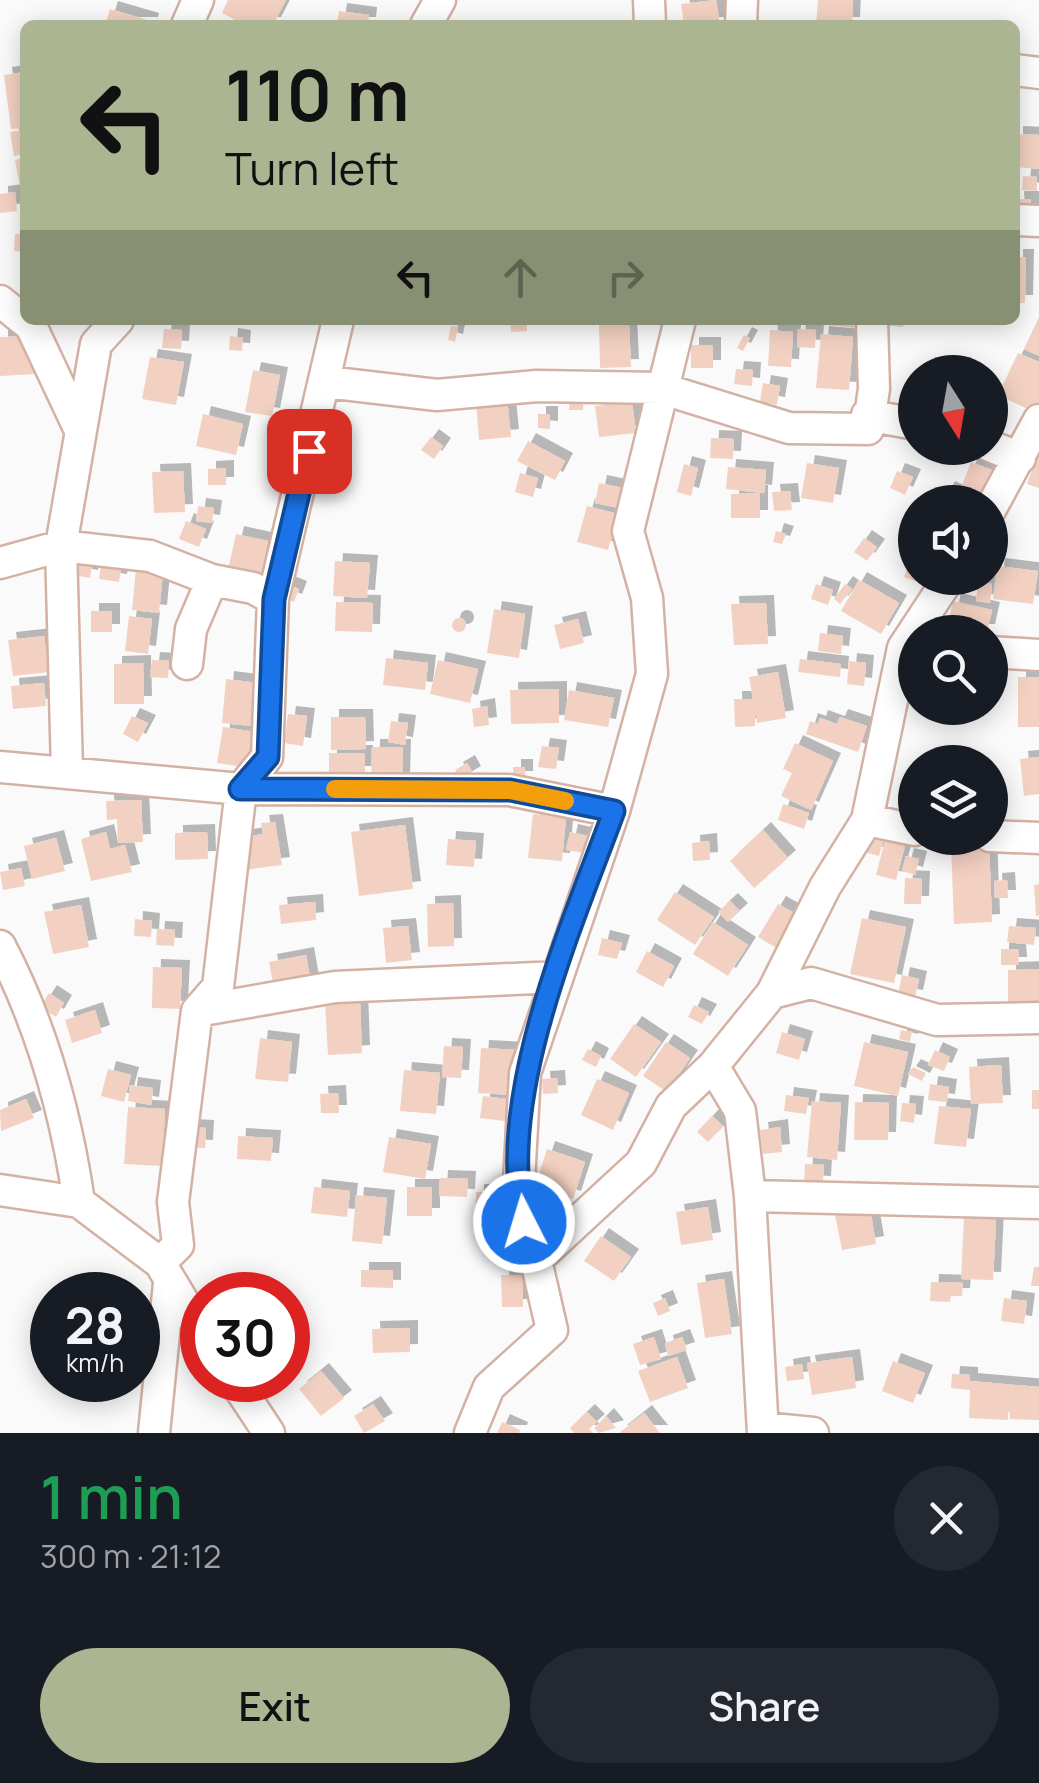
<!DOCTYPE html>
<meta charset="utf-8">
<style>
:root{--surface:#171b24;--page:#242831;--text:#f1f3f6;--muted:#9ea1a6;--accent:#abb592}
body{margin:0;font-family:Manrope,sans-serif;background:var(--page);color:var(--text);height:100vh;display:flex;flex-direction:column;font-size:38px;white-space:nowrap}
*{box-sizing:border-box;margin:0}
p{font-size:32px;color:var(--muted)}
.icon{flex:none;width:55px;height:55px;fill:none;stroke:currentColor;stroke-width:2;stroke-linecap:round;stroke-linejoin:round}
.map{position:relative;height:1433px;overflow:hidden}
.panel{display:flex;flex-direction:column;background:var(--surface);flex:1}
.panel>*{flex:none}
.guide{position:absolute;left:20px;top:20px;width:1000px;height:305px;border-radius:15px;box-shadow:0 5px 25px #0003;background:#abb592;color:#111;overflow:hidden}
.needle{width:65px;rotate:169deg}
.buttons{position:absolute;left:898px;top:355px;display:grid;gap:20px}
.buttons a{display:grid;place-items:center;width:110px;height:110px;border-radius:50%;background:var(--surface);box-shadow:0 5px 25px #0003;font-size:50px}
.speed{position:absolute;left:30px;top:1272px;display:flex;gap:20px;font-size:50px;font-weight:700;text-align:center}
.speed>*{display:grid;place-content:center;width:130px;height:130px;border-radius:50%;background:var(--surface);box-shadow:0 5px 25px #0003;line-height:1}
.speed small{font-size:25px;font-weight:400}
.speed .limit{border:15px solid #d22;background:#fff;color:#111}
.pin{position:absolute;display:grid;place-items:center;width:85px;height:85px;color:#fff;margin:-42px;border-radius:20px;box-shadow:0 5px 15px #0006}
.me{position:absolute;width:110px;margin:-55px;rotate:355deg;stroke-linejoin:round;filter:drop-shadow(0 0 8px #0008)}
.turn{display:flex;align-items:center;gap:35px;height:210px;padding:0 40px;font-size:45px}
.turn .icon{width:130px;height:130px;stroke-width:2.5}
.turn b{display:block;font-size:70px;line-height:85px}
.lanes{display:flex;align-items:center;height:95px;padding:0 40px;background:#0003;justify-content:center;gap:50px;direction:ltr}
.lanes .off{opacity:.35}
.round{display:grid;place-items:center;flex:none;width:105px;height:105px;border-radius:52px;background:var(--page)}
.summary{display:flex;align-items:center;justify-content:space-between;height:170px;padding:0 40px}
h1{font-size:60px;font-weight:600;line-height:75px;color:#1e9e55}
.action{display:flex;gap:20px;margin-top:auto;padding:20px 40px}
.action a{flex:1;height:115px;border-radius:60px;background:var(--accent);color:#111;font-size:40px;font-weight:600;line-height:115px;text-align:center}
.action a+a{background:var(--page);color:var(--text)}
.map>svg:first-child{display:block}
</style>
<div class="map">
<svg width="1039" height="1433" viewBox="0 0 1039 1433">
<defs>
<filter id="shadow"><feDropShadow dx="8" dy="-8" stdDeviation="0" flood-color="#0004"/></filter>
</defs>
<rect width="100%" height="100%" fill="#fafafa"/>
<path fill="#f3d1c2" filter="url(#shadow)" d="M228,0H286L273,25H245L222,13Z
M716,0L720,25H684L681,4Z
M818,0H853L852,25H816Z
M110,9L151,21L150,25H105Z
M339,11L369,15L368,25H337Z
M25,72V128L11,129L4,75Z
M25,130V154L14,156L10,132Z
M1015,134L1039,135V169L1015,167Z
M25,158V190L21,191L15,160Z
M1023,176L1037,177V191L1022,190Z
M15,192L17,211L0,213V194Z
M1016,199H1031V215H1017Z
M15,234H25V252L14,251Z
M1015,257H1026L1025,303H1015Z
M1039,317V356L1024,349Z
M510,320H527V331L511,332Z
M638,320H664L662,326Z
M821,320H855L854,328L820,324Z
M876,320H904L903,327L875,324Z
M629,324L631,367L600,368L599,325Z
M451,326L458,327L455,342L448,340Z
M164,329L182,330L181,349L162,348Z
M798,329L816,330L815,348L797,347Z
M770,330L793,332L791,367L768,366Z
M821,334L853,337L849,390L816,388Z
M744,335L750,338L743,351L737,348Z
M33,336L35,374L0,376V337Z
M230,336L243,338L242,351L229,350Z
M691,345H713V368H691Z
M1018,353L1039,362V401L1034,412L998,395Z
M150,357L184,362L176,405L142,399Z
M736,369L753,370L752,386L734,384Z
M253,370L280,375L272,416L245,412Z
M763,383L780,386L777,405L760,402Z
M570,393H584L583,410H569Z
M507,398L511,437L479,440L476,401Z
M632,402L636,433L599,437L595,406Z
M203,414L243,424L236,455L196,446Z
M538,414H550V429L538,428Z
M431,437L443,446L434,459L421,450Z
M711,438L734,439L733,459L710,458Z
M528,441L565,461L555,480L517,461Z
M1038,452H1039V488L1027,484Z
M971,462L992,470L981,501L959,493Z
M807,463L839,468L833,503L801,498Z
M684,464L698,468L691,496L677,492Z
M728,467L766,470L764,493L726,489Z
M226,468V485H208V469Z
M183,471L185,512L154,513L152,472Z
M897,471L913,477L905,495L890,488Z
M520,473L538,478L533,497L515,492Z
M599,483L623,488L619,508L595,503Z
M947,489L975,502H940Z
M790,491L792,510L774,511L772,492Z
M760,493V518H731V494Z
M198,506L214,508L212,523L196,521Z
M587,506L618,514L608,550L577,542Z
M186,521L206,529L199,547L179,539Z
M776,531L786,534L782,544L773,542Z
M236,534L268,541L260,581L227,574Z
M864,538L877,547L867,561L854,552Z
M915,550V578H934L931,587L904,577Z
M71,557L93,560L90,578L68,574Z
M102,558L122,561L119,582L99,579Z
M335,561L370,563L367,598L333,596Z
M997,566L1038,571L1033,604L993,599Z
M136,569L163,572L159,613L132,610Z
M859,580L899,603L881,634L841,611Z
M978,582L992,584L990,603L976,601Z
M284,583L299,589L294,602L279,596Z
M816,584L833,590L828,605L811,599Z
M845,584L852,589L840,604L834,599Z
M953,601L992,610L987,632H946Z
M336,602L373,603L372,632L335,631Z
M766,603L768,644L734,645L731,604Z
M494,609L525,614L519,658L487,653Z
M91,611H112V632H91Z
M129,616L152,619L148,654L125,651Z
M452 625a7 7 0 1 1 14 0a7 7 0 1 1-14 0Z
M578,619L584,643L560,649L554,625Z
M820,633L843,636L841,654L818,651Z
M44,636L49,672L13,676L8,640Z
M386,658L428,663L425,690L383,685Z
M800,659L841,664L840,677L798,672Z
M152,660L169,661L168,678L150,677Z
M438,660L478,669L470,703L430,694Z
M849,661L866,663L864,686L847,684Z
M143,663L144,704H114V664Z
M778,672L786,718L757,723L755,709V726L735,727L734,699H753L749,677Z
M1018,677H1039V727H1018Z
M226,679L266,684L261,727L222,723Z
M44,683L46,706L13,709L11,686Z
M559,689V723L511,724L510,690Z
M569,690L614,698L608,727L564,720Z
M487,706L489,725L474,727L472,709Z
M288,714L307,716L303,746L284,743Z
M132,716L148,723L138,742L123,734Z
M331,717H365L366,749L331,750Z
M840,717L867,726L858,752L806,734L810,721L818,724L820,718L837,724Z
M391,721L408,723L405,745L388,742Z
M223,727L255,732L249,768L217,763Z
M795,743L833,761L811,810L781,796L792,773L783,769Z
M542,746L559,748L556,769L538,767Z
M372,747H403L402,783H371Z
M329,753H365V774H329Z
M1039,757V794L1024,796L1020,759Z
M467,763L473,774L461,781L455,770Z
M513,767H525V779H513Z
M141,800L143,842L118,843L117,819L107,820L106,801Z
M906,802H915V823H905Z
M783,804L809,813L804,829L778,820Z
M533,814L566,817L562,861L528,858Z
M275,822L282,865L244,870L239,838L263,834L261,823Z
M405,825L413,889L359,896L351,832Z
M862,829L885,835L879,856L856,850Z
M763,830L788,858L754,888L730,861Z
M106,832L110,849L125,845L132,872L91,881L81,839Z
M207,832L208,859L175,860V833Z
M570,832L588,836L584,853L566,850Z
M886,836L906,842L896,880L876,875Z
M56,838L65,871L32,879L24,846Z
M448,839L476,841L474,867L446,865Z
M709,841L710,860L693,861L692,843Z
M989,844L992,922L954,924L951,845Z
M906,856L919,859L915,875L902,871Z
M21,868L25,886L3,890L0,872Z
M905,878L922,879L921,904H904Z
M1007,880L1008,898H995L994,881Z
M1039,884V915L1036,916L1034,885Z
M675,892L714,917L695,945L657,920Z
M730,901L740,911L728,922L718,912Z
M315,902L316,920L281,924L279,905Z
M453,903L454,946L428,947L427,904Z
M778,904L803,918L783,952L758,937Z
M81,905L89,947L53,954L44,912Z
M862,918L906,927L894,983L850,974Z
M135,919L152,921L151,937L134,936Z
M713,922L748,945L728,976L693,954Z
M408,926L412,960L386,963L383,928Z
M1009,926L1036,928L1034,945L1007,942Z
M157,929L175,930L174,946L156,945Z
M602,938L622,943L617,959L598,955Z
M1001,949H1018L1019,965H1001Z
M647,951L674,966L663,987L636,972Z
M306,955L311,983L274,988L269,962Z
M153,967L182,968L180,1009L152,1008Z
M1039,969V1004H1008V970Z
M902,975L919,979L915,998L898,995Z
M49,993L64,1003L56,1017L40,1007Z
M360,1001L362,1053L328,1055L325,1002Z
M694,1005L709,1012L702,1024L688,1017Z
M95,1010L102,1033L72,1043L65,1020Z
M634,1024L661,1042L636,1077L610,1059Z
M901,1030L912,1032L910,1042L899,1039Z
M782,1032L805,1039L799,1060L776,1053Z
M260,1038L292,1042L288,1082L255,1079Z
M666,1042L690,1058L667,1092L643,1076Z
M864,1042L908,1052L898,1096L854,1086Z
M444,1046L463,1047L461,1078L442,1077Z
M481,1048L520,1050L517,1095L478,1093Z
M588,1049L601,1056L596,1067L582,1060Z
M935,1050L950,1057L944,1071L928,1065Z
M1001,1065L1003,1103L971,1104L969,1067Z
M913,1067L926,1073L922,1081L908,1074Z
M108,1069L131,1075L124,1102L101,1096Z
M404,1070L440,1073L436,1114L400,1111Z
M557,1078L558,1093L543,1094L542,1079Z
M597,1079L629,1093L613,1130L581,1115Z
M930,1084L949,1087L947,1102L928,1100Z
M130,1085L153,1088L151,1105L128,1101Z
M1032,1090H1039V1109H1032Z
M338,1093L339,1113H321L320,1094Z
M786,1095L809,1098L806,1114L784,1111Z
M483,1096L514,1100L511,1122L480,1118Z
M26,1099L34,1118L1,1131L0,1110Z
M812,1101L841,1103L837,1160L807,1157Z
M855,1102L889,1103L888,1140H854Z
M902,1103L916,1104L914,1123L900,1121Z
M939,1106L971,1109L966,1147L934,1144Z
M128,1107L165,1109L162,1166L124,1164Z
M712,1116L723,1126L708,1142L697,1132Z
M186,1127L206,1128L205,1148L185,1147Z
M780,1127L782,1152L763,1154L760,1130Z
M238,1136L273,1138L271,1161L237,1159Z
M389,1137L431,1144L425,1179L383,1172Z
M547,1149L585,1162L573,1199L535,1187Z
M805,1164L824,1165L823,1184L804,1183Z
M440,1178L468,1179L467,1197L439,1196Z
M314,1187L350,1191L347,1217L311,1213Z
M407,1187H432V1216H407Z
M476,1192H501L502,1237H476Z
M356,1195L387,1198L382,1244L352,1241Z
M869,1203L876,1244L842,1250L834,1210Z
M708,1207L713,1240L681,1245L676,1212Z
M964,1218L996,1220L993,1280L961,1279Z
M601,1236L631,1257L614,1281L584,1261Z
M1034,1267H1039V1286H1031Z
M361,1270H393V1288L361,1287Z
M501,1275H523V1307H502Z
M724,1279L732,1334L705,1338L697,1283Z
M931,1282L963,1283L962,1296H951L950,1302L930,1301Z
M665,1298L670,1311L658,1316L653,1303Z
M1004,1298L1027,1301L1024,1324L1001,1321Z
M410,1328V1352L373,1353L372,1329Z
M654,1337L661,1359L640,1365L633,1344Z
M682,1337L687,1350L668,1356L665,1343Z
M677,1357L688,1388L650,1402L638,1371Z
M852,1357L856,1388L812,1395L807,1363Z
M893,1361L925,1373L913,1403L882,1391Z
M802,1364L804,1379L787,1381L785,1367Z
M321,1371L344,1398L321,1416L299,1389Z
M952,1374L970,1375V1381L1039,1387V1420L1010,1419L1009,1398L1008,1420L969,1418L970,1390L951,1388Z
M373,1404L385,1421L364,1433L354,1416Z
M587,1412L597,1422L589,1429L593,1433H574L570,1428Z
M644,1413L660,1433H619Z
M606,1416L616,1428L599,1433L594,1428Z
M502,1422L520,1430L519,1433H497Z"/>
<g fill="none" stroke-linecap="round" stroke-linejoin="round">
<defs>
<path id="minor" d="M649,0L650,25
M187,25L198,0
M426,25L440,0
M741,25L742,0
M1015,70L1039,73
M1015,220L1039,221
M0,301L31,326L79,428
M326,382L437,395L537,386L660,388L789,428L868,429L874,389L872,320
M867,415L915,424
M990,446L1020,458
M990,510L1039,420
M0,563L61,546L150,556L212,580L253,588L273,599
M990,652L1039,655
M187,664L191,629L212,580
M0,767L241,789L509,790L614,811
M67,771L61,546L96,344L118,320
M867,820L915,830
M990,836L1039,838
M0,946C42,1026 66,1113 79,1202L160,1263L202,1333
M772,993L811,983L937,1020L1039,1018
M197,1011L335,987L557,977
M713,1066L740,1111L750,1196L763,1433
M0,1190L79,1202
M750,1196L1039,1203
M536,1260L518,1199L525,1073L614,811L652,674L647,598L628,531L680,320
M160,1263L178,1245L173,1202L197,1011L218,987L241,789L267,757L273,599L338,320
M234,1380L269,1433
M763,1428L813,1433
M154,1433L169,1283
M470,1433L489,1387L552,1330L536,1260L641,1163L671,1106L713,1066L772,993L825,887L867,820L903,648L949,578"/>
</defs>
<use href="#minor" stroke="#d3b2a4" stroke-width="35"/>
<use href="#minor" stroke="#fff" stroke-width="30"/>
</g>
<g fill="none" stroke-linecap="round" stroke-linejoin="round">
<defs>
<path id="route" d="M309,451L274,599L268,757L240,789L510,790L614,811C571,928 495,1098 524,1222"/>
</defs>
<use href="#route" stroke="#114b97" stroke-width="25"/>
<use href="#route" stroke="#1a73e8" stroke-width="18"/>
<path stroke="#f59e0b" stroke-width="18" d="M335,789L510,790L565,801"/>
</g>
</svg>
<div class="buttons">
<a><svg class="needle" viewBox="-14 -14 28 28"><path d="M0-13l5 13h-10z" fill="#e53935"/><path d="M0 13l5-13h-10z" fill="#9ea1a6"/></svg></a>
<a><svg class="icon" aria-label="sound" viewBox="0 0 24 24"><path d="M4 9h4l5-4v14l-5-4H4zM17 9q2 3 0 6"/></svg></a>
<a><svg class="icon" aria-label="search" viewBox="0 0 24 24"><circle cx="10" cy="10" r="6"/><path d="M15 15l6 6"/></svg></a>
<a><svg class="icon" aria-label="layers" viewBox="0 0 24 24"><path d="M12 4l9 5-9 5-9-5zM3 14l9 5 9-5"/></svg></a>
</div>
<div class="speed"><div>28<small>km/h</small></div><div class="limit">30</div></div>
<div class="pin" style="left:309px;top:451px;background:#d93025"><svg class="icon" aria-label="arrive" viewBox="0 0 24 24"><path d="M6 21V4h12l-3 4 3 4H6"/></svg></div>
<svg class="me" style="left:524px;top:1222px" viewBox="-20 -20 40 40"><circle r="17" fill="#1a73e8" stroke="#fff" stroke-width="3"/><path d="M0-11L8 9 0 5-8 9z" fill="#fff"/></svg>
<div class="guide">
<div class="turn"><svg class="icon" aria-label="left" viewBox="0 0 24 24"><path d="M17 20v-9H6M10 6l-5 5 5 5"/></svg><div><b>110 m</b>Turn left</div></div>
<div class="lanes"><svg class="icon" aria-label="left" viewBox="0 0 24 24"><path d="M17 20v-9H6M10 6l-5 5 5 5"/></svg><svg class="icon off" aria-label="ahead" viewBox="0 0 24 24"><path d="M12 20V5M6 11l6-6 6 6"/></svg><svg class="icon off" aria-label="right" viewBox="0 0 24 24"><path d="M7 20v-9h11M14 6l5 5-5 5"/></svg></div>
</div>
</div>
<section class="panel">
<div class="summary"><div><h1>1 min</h1><p>300 m · 21:12</p></div><a class="round"><svg class="icon" aria-label="close" viewBox="0 0 24 24"><path d="M6 6l12 12M18 6L6 18"/></svg></a></div>
<div class="action"><a>Exit</a><a>Share</a></div>
</section>
